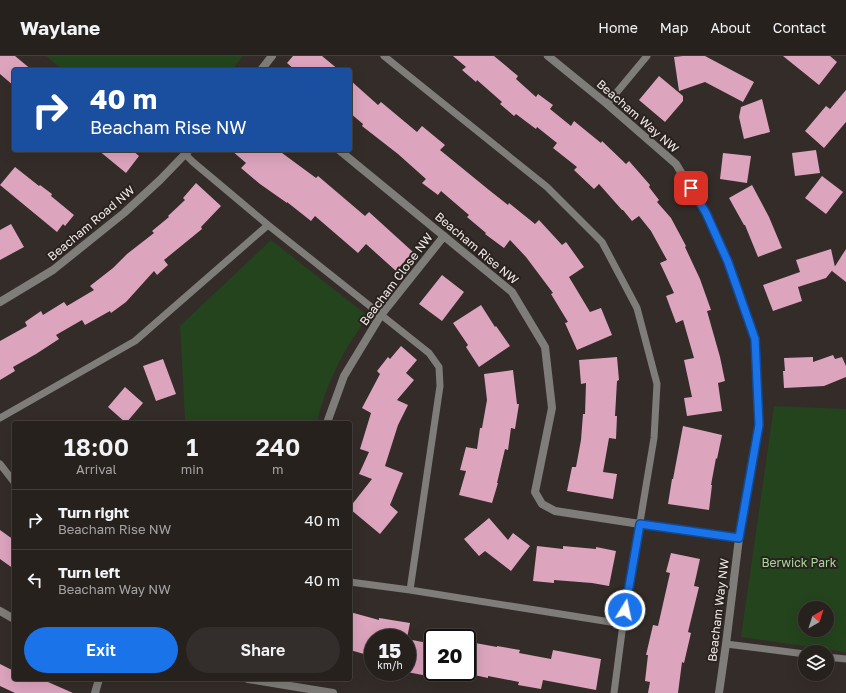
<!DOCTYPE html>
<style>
:root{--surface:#27211e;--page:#332e2b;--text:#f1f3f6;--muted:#a4a3a4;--line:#433e3c;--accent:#1a73e8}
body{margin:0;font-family:"Golos Text",sans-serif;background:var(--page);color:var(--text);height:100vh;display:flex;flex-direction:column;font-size:15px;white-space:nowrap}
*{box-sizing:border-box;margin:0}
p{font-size:13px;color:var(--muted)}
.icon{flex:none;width:22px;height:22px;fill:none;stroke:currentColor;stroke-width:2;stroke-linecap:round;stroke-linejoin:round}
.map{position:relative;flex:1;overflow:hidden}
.sheet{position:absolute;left:12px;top:365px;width:340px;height:260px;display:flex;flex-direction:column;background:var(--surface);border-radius:4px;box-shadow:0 4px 16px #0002,0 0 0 1px var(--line)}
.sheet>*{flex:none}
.top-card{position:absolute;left:12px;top:12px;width:340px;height:84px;border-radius:4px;box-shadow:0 4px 16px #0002,0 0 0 1px var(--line);background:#1a4fa0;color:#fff;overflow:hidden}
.needle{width:26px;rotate:39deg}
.fabs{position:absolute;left:798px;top:545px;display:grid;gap:8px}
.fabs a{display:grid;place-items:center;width:36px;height:36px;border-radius:50%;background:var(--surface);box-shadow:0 4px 16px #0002,0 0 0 1px var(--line);font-size:20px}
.speed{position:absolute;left:364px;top:573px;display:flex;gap:8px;font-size:20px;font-weight:700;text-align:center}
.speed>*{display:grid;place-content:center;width:52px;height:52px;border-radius:50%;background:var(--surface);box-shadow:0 4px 16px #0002,0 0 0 1px var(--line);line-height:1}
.speed small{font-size:10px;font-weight:400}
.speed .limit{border:2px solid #111;border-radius:6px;background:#fff;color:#111}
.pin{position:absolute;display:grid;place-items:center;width:34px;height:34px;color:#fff;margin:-17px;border-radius:8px;box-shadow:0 2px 6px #0006}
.me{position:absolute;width:44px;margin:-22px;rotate:10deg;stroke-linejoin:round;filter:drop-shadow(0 0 3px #0008)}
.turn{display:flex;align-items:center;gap:14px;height:84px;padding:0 12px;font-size:18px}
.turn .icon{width:52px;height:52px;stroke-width:2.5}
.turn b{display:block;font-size:28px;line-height:34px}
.eta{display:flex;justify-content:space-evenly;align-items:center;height:68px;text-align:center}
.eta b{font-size:24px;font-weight:600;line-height:28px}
.cta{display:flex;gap:8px;margin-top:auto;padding:8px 12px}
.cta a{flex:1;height:46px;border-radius:24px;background:var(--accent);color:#fff;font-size:16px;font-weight:600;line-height:46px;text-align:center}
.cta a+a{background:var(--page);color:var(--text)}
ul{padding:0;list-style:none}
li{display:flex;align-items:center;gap:12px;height:60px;padding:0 12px;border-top:1px solid var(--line)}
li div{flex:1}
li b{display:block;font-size:15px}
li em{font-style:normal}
header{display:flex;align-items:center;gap:24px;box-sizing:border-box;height:56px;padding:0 20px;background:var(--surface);border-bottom:1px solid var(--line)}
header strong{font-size:19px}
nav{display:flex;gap:22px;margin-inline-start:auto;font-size:14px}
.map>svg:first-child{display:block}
</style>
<header>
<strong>Waylane</strong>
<nav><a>Home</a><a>Map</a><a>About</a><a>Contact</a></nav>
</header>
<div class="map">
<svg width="846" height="637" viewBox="0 0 846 637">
<rect width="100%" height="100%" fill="#342c28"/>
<path fill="#24441d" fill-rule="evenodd" d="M46,0H243L232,14H63Z
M271,184L368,260C360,272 351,284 344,297C333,317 321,345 317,367H188L185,364L180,270Z
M774,350L846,353V596L741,581ZM805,552H827V574H805Z"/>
<path fill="#dda4be" d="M0,0H15L32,14H14V30L0,18Z
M293,0H322L339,14H295L287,7Z
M453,0H494L518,20L516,23L536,41L538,38L553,49L550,53L571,70L574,65L601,87L602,85L626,108L629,105L650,129L649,131L659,144L657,146L671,162L686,190L685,191L700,223L711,254L707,255L720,301L725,325L718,327L722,355L687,360L684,342L692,341L684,304L694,302L683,264L676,267L666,240L674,237L660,207L667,204L651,175L639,160L632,165L623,154H622L599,128L594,133L574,114L577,111L553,92L557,87L537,71L536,73L516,58L514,60L500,48L502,46L477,24L476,26L462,14L466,11Z
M683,0H705L754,26L743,46L705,26L679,35L674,1Z
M783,0H830L837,6L819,29Z
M659,20L683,40V45L665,66L639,44Z
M350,24L378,49L381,46L417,76L422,70L445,89L440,94L489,134L508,149L509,147L535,168L539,164L562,189L566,186L584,211L569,221L590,256L601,252L612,279L577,294L565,267L568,266L551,238L553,237L526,201L510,184L504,192L485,178L486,177L467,161L469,159L441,135L438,139L422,127L426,123L398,98L362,70L363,68L350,57Z
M846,34V66L824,92L805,75L826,50L830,53Z
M762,43L770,76L744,83L739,61L741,51Z
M98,94H132L139,100L126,117Z
M231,94H278L316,122L318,120L365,160L369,156L413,196L396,215L366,188L358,197L315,160L311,165L287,146V147L260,128L241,112L246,107Z
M816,94L820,117L795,120L792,97Z
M723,97L751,100L747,127L720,123Z
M15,111L39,130L40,129L52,138L51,140L74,159L65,170L63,168L57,176L0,129Z
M822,120L843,136L826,158L805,142Z
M196,127L221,150L201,171L202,173L164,204L168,209L157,219L154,215L126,246L111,257L110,255L85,269L82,264L56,279L59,283L36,298L13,311L15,315L0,324V285L27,270L25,266L41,255L43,259L64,246L67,250L94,234L90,230L113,212L127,198L154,177L152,175L169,161L168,160L185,144L183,142Z
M752,129L769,161L782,192L758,201L745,169H744L729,142Z
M11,168L24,191L0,204V174Z
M831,193L835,211L826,222L798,231L802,245L773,255L763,229L800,216L796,204Z
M846,193V226L832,215Z
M442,219L464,236L442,265L419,248Z
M481,249L495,271L496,270L510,290L479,311L466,291L468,289L453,267Z
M401,290L417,304L406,317L414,324L397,344L408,349L398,369L385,410L403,417L390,449L398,456L380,478L350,453V451L372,423L359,418L369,396L360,393L371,357L362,352L380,318L377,315L388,301L390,303Z
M833,299L835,303L842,301L846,310V321L824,330L784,332L783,315H785L784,302L813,301V306Z
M617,301L619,324L617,325L615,360H617L616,383L609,382L603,416L617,418L613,443L567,435L572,411H576L581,384L583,358H585L586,327L581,328L579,304Z
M163,303L176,338L156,345L143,310Z
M513,314L517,348H519L515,373L511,372L508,394L505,393L497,427H498L492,447L459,439L466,415L460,414L466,391L477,393L480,372H482L487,344L484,318Z
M125,331L143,347L126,367L108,351Z
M683,370L722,379L717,403L716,402L711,429H712L709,454L668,448L672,423H673Z
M489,462L508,484L513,477L530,490L511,515L485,495L479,500L464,483Z
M0,474L14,484V513L0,503Z
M537,490L563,493V490L596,493V491L616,495L609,530L592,527L554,524V527L533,525Z
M671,497L700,503L694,530L699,531L688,576L691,577L684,607L682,606L678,637H648L650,626L645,625L648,599H646L653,569L658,570L670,517L666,516Z
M350,556L379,564V562L410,567L407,582H373V598L364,597V598L350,594Z
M407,583L433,588V621L407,616Z
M470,586L497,591V590L520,594L519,597L551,603L553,594L601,603L596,634L543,624L541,633L518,629L519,626L488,620V622L465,617V616H467V606Z
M0,608L14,615V623H49L48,626L73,637H15L0,630Z"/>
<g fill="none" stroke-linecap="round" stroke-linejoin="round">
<path stroke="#7f7d79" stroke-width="7" d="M384,0L547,131L602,186L637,252L657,328L654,382L623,568L614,637
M607,48L647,0
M185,98L193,106L268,169L429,297L439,311L440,330L410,534
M0,362L135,285L268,169
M0,408L14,426
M350,526L410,534L623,568
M726,588L805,598
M827,601L846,603"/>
<path stroke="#7f7d79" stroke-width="8" d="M548,0L607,48L676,108L706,157L728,206L755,283L759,369L739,482L726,588L719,637
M261,14L272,0
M339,94L512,236L545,291L552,352L535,436L542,448L555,455L640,468L739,482
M0,246L53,214L124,157L160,124L189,94
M328,367V364L344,320L381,259L444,180
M95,637L99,623"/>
<path stroke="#7f7d79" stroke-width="8" d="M0,555L14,563
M248,623L333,637"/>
</g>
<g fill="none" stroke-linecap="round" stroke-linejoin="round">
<defs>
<path id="route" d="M625,554L640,468L739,482L759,369L755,283L728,206L706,157L691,132"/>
</defs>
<use href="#route" stroke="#114b97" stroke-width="10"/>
<use href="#route" stroke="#1a73e8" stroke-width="7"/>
</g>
<g text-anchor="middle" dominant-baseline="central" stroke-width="4" stroke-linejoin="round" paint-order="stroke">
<g font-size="12" fill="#f0ebe9" stroke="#2a221f">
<text transform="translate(638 60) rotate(41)">Beacham Way NW</text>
<text transform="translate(91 167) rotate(-40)">Beacham Road NW</text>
<text transform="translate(477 192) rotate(40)">Beacham Rise NW</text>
<text transform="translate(396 223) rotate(-53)">Beacham Close NW</text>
<text transform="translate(718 554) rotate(-83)">Beacham Way NW</text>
</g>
<g font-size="12" fill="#a4da99" stroke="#2a221f">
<text x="799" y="506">Berwick Park</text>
</g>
</g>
</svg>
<div class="fabs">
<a><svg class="needle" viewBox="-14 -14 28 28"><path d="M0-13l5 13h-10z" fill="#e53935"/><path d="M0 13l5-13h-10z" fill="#a4a3a4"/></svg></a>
<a><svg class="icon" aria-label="layers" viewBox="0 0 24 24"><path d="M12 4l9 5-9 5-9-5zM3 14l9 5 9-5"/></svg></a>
</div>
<div class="speed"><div>15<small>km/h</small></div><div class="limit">20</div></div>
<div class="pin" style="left:691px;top:132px;background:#d93025"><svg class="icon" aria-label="arrive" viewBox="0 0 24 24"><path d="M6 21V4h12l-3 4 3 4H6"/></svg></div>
<svg class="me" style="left:625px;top:554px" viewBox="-20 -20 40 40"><circle r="17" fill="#1a73e8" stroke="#fff" stroke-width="3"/><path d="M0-11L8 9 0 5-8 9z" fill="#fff"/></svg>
<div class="top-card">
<div class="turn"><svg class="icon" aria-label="right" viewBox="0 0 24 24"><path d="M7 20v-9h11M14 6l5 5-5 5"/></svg><div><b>40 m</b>Beacham Rise NW</div></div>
</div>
<section class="sheet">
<div class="eta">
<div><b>18:00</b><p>Arrival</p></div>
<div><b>1</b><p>min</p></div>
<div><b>240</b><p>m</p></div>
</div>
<ul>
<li><svg class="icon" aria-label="right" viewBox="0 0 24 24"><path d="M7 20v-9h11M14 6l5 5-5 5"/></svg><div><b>Turn right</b><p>Beacham Rise NW</p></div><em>40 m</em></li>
<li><svg class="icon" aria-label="left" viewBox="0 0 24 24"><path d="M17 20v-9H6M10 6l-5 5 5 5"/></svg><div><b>Turn left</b><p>Beacham Way NW</p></div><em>40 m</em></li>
</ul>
<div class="cta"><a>Exit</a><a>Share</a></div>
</section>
</div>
